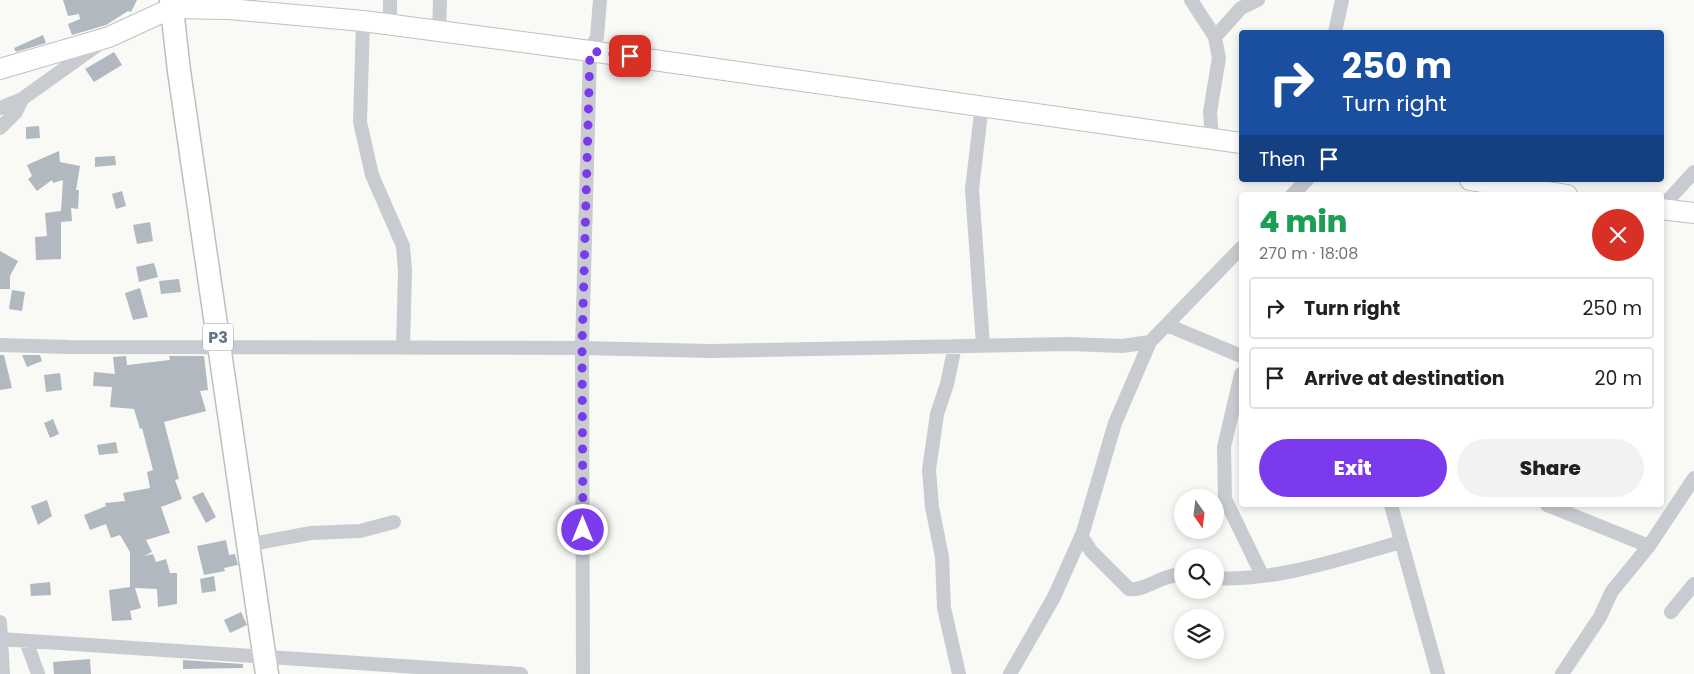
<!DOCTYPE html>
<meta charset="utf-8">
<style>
:root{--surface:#fff;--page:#f2f2f2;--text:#202124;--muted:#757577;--line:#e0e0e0;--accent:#7c3aed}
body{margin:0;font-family:Poppins,sans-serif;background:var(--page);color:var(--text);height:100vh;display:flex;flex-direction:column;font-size:19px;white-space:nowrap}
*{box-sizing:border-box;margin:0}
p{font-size:16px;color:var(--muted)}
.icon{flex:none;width:28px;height:28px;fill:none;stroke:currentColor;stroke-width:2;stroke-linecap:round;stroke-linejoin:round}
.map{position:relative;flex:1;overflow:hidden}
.drawer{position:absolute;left:1239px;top:192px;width:425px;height:315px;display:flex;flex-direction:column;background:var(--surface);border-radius:5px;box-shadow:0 2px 8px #0003}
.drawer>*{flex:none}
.hud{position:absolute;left:1239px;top:30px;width:425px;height:152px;border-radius:5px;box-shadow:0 2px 8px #0003;background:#1a4fa0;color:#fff;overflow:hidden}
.needle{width:32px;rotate:166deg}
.controls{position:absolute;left:1174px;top:489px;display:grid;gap:10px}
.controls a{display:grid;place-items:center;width:50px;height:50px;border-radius:50%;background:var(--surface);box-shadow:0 2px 8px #0003;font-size:25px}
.pin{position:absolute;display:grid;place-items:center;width:42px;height:42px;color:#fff;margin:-21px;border-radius:10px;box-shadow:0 2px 8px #0006}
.me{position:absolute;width:55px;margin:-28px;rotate:0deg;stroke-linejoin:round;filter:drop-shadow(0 0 4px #0008)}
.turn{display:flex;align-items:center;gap:18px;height:105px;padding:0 20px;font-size:22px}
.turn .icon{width:65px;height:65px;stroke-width:2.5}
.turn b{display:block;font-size:35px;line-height:42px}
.then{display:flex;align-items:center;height:48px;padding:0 20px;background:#0003;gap:10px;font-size:19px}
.round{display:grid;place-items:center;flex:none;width:52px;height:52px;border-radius:26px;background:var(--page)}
.summary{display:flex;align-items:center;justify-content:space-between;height:85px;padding:0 20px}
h1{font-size:30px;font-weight:800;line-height:38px;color:#1e9e55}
.primary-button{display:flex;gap:10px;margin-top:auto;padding:10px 20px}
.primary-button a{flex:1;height:58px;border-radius:30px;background:var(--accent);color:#fff;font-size:20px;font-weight:800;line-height:58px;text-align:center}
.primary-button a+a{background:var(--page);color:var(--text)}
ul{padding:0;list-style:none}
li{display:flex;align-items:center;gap:15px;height:62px;margin:0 10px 8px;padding:0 10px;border:2px solid var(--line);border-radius:5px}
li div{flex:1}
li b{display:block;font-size:19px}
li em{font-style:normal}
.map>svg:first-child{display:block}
</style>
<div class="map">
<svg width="1694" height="674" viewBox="0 0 1694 674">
<rect width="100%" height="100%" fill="#f9f9f6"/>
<path fill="#b1b8c0" d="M63,0H137L131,12L128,11L106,25L72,35L68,24L80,19L79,14L68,16Z
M43,35L46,43L16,52L14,48Z
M114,52L122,65L94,82L85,69Z
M39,126L40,138L26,139V127Z
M59,151L60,162L80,166L76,190H79L78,209L71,208L72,221L61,222V259L36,260L35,237L47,236L45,213L61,211L63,180L53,183L52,180L37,191L28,179L32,176L27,165Z
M115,156L116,165L95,167V157Z
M122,191L126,206L116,209L112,194Z
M150,222L153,241L137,244L133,225Z
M0,251L18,261L10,276V289H0Z
M154,263L158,277L139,282L136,267Z
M179,279L181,292L161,294L159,281Z
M140,288L148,317L133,320L125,293Z
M12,290L25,292L22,311L9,309Z
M0,355H4L12,388L0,390Z
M22,355H40L42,361L27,367Z
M126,356L127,365L170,360L169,356H204L208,390L200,391L206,411L164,422L179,479L175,480L182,499L161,507L170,533L146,540L152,552L144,556L153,554L156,562L166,559L170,573H177V604L158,607L157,589L135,588L141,608L130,611L132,620L112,621L109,590L130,587V552L120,535L111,538L106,524L90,530L84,515L106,506L105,503L125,501L123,493L150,488L147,472L153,470L142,428L140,429L134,409L110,407L112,387L93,386L94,372L115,374L113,357Z
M60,373L62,390L46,392L44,375Z
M53,419L59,434L50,438L44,423Z
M116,442L118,453L99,455L97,445Z
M203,492L216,517L206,523L192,497Z
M47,500L52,516L38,525L31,506Z
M226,540L229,555L235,554L238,565L224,568L225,571L204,575L197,546Z
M214,576L216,591L202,593L200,579Z
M50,582L51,595L31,596L30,584Z
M241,612L247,625L230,633L224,620Z
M90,659L91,674H54L53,662Z
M183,660L243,664V668L183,669Z"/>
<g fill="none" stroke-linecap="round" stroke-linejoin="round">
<defs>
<path id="secondary" d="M0,69L109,37L172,8L229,9L363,21L590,51L1241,143
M1470,180L1567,195
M1661,209L1694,213"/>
<path id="primary" d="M171,0L179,71L267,674"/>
</defs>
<use href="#secondary" stroke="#bcc0c6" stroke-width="22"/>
<use href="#primary" stroke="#bbbec3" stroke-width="25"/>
<path stroke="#c8cbd0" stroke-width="14" d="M390,0V26
M1191,0L1215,37L1217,48L1219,58L1210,112L1212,139
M363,21L360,122L372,175L403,246L405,271L403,347
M439,32L440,0
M1335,32L1342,0
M1215,37L1241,8L1258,0
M982,105L972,189L983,345
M0,108L22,99L99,44
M0,128L16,112L22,99
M1292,195L1307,180
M1661,208L1694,172
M1167,325L1241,356
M0,345L69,347L582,348L711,351L1070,344L1122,346L1150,342
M955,346L947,384L937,414L929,470L932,507L942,557L944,608L959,674
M1241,374L1224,447L1225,499L1262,575
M1391,505L1438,674
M1547,505L1649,546
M1082,537L1091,551L1129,589C1145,592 1163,573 1182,575
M247,545L311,533L360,531L394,522
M1215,578C1274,582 1344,558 1401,542
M1671,612L1694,584
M0,622L3,674
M0,639L521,674
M26,641L38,674
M583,674L582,348L590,51L597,37L600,0
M1010,674L1054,597L1083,532L1115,423L1150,342L1241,248
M1562,674L1600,617L1612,591L1649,546L1694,478"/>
<use href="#secondary" stroke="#fff" stroke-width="20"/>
<use href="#primary" stroke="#fff" stroke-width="22"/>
</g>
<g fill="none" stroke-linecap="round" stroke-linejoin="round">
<path stroke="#7c3aed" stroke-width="9" stroke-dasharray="0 16.2" d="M583,530L582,348L590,51L630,56"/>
</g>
<g text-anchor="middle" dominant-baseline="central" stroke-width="5" stroke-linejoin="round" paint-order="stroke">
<rect fill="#fff" stroke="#939ead" stroke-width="1" x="203" y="323.5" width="30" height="27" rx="4"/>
<g font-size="16" font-weight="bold" fill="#65758a">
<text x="218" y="337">P3</text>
</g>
</g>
</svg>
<div class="controls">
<a><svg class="needle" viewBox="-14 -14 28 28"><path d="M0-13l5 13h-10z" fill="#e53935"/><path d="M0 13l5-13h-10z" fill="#757577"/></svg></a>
<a><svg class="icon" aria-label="search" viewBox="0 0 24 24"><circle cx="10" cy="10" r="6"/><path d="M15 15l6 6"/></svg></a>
<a><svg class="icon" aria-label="layers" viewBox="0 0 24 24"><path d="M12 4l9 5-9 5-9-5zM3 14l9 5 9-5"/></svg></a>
</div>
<div class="pin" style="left:630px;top:56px;background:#d93025"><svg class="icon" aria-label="arrive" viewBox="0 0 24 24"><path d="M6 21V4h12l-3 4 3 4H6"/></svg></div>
<svg class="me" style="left:583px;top:530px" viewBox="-20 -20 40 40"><circle r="17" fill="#7c3aed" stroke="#fff" stroke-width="3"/><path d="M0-11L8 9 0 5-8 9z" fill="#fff"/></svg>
<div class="hud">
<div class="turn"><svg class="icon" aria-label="right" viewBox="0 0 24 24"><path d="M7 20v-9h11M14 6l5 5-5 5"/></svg><div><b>250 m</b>Turn right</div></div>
<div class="then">Then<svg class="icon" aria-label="arrive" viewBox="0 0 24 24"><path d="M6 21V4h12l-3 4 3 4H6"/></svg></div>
</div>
<section class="drawer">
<div class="summary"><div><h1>4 min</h1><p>270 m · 18:08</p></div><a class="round" style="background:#d93025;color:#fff"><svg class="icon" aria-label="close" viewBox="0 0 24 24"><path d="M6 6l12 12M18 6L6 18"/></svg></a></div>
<ul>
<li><svg class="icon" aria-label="right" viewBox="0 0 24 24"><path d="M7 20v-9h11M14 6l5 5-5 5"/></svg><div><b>Turn right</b></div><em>250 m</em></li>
<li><svg class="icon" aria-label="arrive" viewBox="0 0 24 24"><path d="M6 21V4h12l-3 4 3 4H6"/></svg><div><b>Arrive at destination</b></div><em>20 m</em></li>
</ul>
<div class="primary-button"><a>Exit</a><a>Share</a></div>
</section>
</div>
